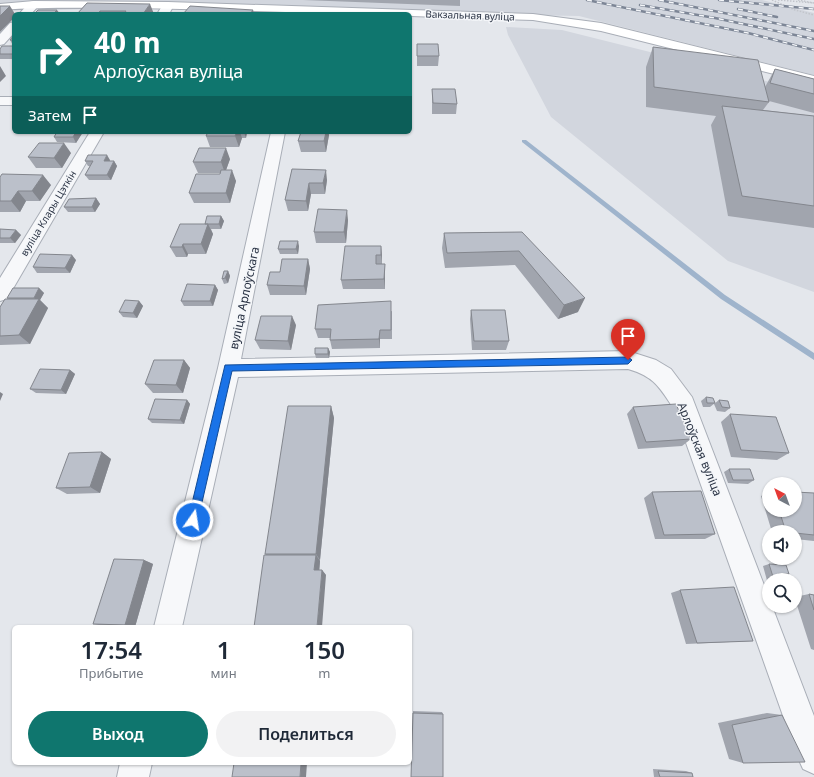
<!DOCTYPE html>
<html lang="ru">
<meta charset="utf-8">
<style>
:root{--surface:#fff;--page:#f2f2f3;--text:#1f2937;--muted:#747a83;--accent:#0f766e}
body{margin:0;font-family:"Noto Sans",sans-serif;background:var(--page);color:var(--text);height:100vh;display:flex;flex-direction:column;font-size:15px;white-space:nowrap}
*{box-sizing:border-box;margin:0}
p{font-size:13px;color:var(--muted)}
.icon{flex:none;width:22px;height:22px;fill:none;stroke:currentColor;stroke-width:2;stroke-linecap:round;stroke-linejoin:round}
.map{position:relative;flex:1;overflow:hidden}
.panel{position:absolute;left:12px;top:625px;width:400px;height:140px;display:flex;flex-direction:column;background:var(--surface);border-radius:6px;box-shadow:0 1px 3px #0004}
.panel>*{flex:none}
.hud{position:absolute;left:12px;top:12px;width:400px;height:122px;border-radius:6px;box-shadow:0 1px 3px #0004;background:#0f766e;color:#fff;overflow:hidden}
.needle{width:26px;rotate:319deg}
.buttons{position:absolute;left:762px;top:477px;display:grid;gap:8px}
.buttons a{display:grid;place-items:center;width:40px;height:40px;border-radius:50%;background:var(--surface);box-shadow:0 1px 3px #0004;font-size:20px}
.pin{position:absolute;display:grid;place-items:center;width:34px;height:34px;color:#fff;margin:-41px -17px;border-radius:50% 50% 50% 0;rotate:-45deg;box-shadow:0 0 4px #0007}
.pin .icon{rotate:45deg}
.me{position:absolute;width:44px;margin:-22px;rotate:13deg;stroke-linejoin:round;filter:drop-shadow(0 0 3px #0008)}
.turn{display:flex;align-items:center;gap:14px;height:84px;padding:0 16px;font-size:18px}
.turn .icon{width:52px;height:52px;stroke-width:2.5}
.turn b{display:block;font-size:28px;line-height:34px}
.then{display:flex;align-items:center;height:38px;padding:0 16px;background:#0003;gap:8px;font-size:15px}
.eta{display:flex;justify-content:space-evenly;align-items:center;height:68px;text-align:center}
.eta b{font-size:24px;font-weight:600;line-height:28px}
.primary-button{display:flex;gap:8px;margin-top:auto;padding:8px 16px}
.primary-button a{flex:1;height:46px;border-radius:24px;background:var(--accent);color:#fff;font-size:16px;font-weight:600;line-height:46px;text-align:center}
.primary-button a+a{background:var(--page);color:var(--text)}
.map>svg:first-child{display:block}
</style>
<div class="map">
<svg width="814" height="777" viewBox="0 0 814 777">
<rect width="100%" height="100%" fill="#e4e7ec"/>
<path fill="#d2d6de" d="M0,0H762L814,13V75L579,16L28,6L0,8Z
M506,27L562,30L814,93V292L728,261L551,117L508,35Z"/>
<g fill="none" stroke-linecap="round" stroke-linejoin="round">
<path fill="#9fb4cc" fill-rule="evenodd" d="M522,140H526L725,295L814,353V360L721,299L522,142Z"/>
<defs>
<path id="minor" d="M34,1L40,4L31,14H19L30,2Z
M168,2L174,5L169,14H157L164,3Z
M14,22V33L4,44L0,45V34L10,23Z
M0,97H14V105H0Z
M90,132H104L7,299L0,301V278Z
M271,132H285L241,359L628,351L656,360L671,369L692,397L769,598V606H772L814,716V774L803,769L798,758L674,409C659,387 655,377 628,369L238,377L182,627H154L218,368Z
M120,763H152L149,777H117Z"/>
<path id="secondary" d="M34,1L168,2L533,14L601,23L814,76V84L601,31L533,20L410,16V14C316,14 222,9 127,8C85,8 42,7 0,10V4Z"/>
</defs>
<use href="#minor" stroke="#a9aeb7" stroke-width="2"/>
<use href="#secondary" stroke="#a9aeb7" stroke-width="2"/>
<path stroke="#c2c5cb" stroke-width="1.5" stroke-dasharray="1.5 1.5" stroke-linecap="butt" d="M772,0L795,10L814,15
M798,0L814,3"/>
<use href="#minor" fill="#f7f8fa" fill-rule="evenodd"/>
<use href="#secondary" fill="#fff" fill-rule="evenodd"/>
<defs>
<path id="rail" d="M587,0L748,33L814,50
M659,0L814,31
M719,0L814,9
M640,5L715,18L814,39
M738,9L777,17"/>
</defs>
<use href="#rail" stroke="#7d8696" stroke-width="2.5"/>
<use href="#rail" stroke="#f4f6f9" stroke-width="1.5" stroke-dasharray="5" stroke-linecap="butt"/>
<path stroke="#c2c5cb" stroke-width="1.5" stroke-dasharray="1.5 1.5" stroke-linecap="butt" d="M778,0L814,3"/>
</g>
<path fill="#a1a5ae" d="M303,0H460V6Z
M87,3L154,14H77Z
M10,40H14V45H13Z
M417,44L439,56L438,66H417Z
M14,46V59H0V49Z
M653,47L765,87L775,69L814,79V113L769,101V102L763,110L814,116V228L728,216L711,125L716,116L646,107V67Z
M432,89L457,104L456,114H432Z
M57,132H83L76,143L57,142L54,137Z
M208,132H247L246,138H242L239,147H210L206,136Z
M301,132H328L329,135L326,152H301L298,141Z
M71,153L62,168H36L28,157Z
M230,159L226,170L236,181L230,203H194L189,193L220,174V173H198L193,162Z
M110,160V161H114L117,166L111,180H89L85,175L90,166H88L85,161Z
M292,169L327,180L325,194H311L308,211H288L285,200Z
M0,177L51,185L40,201H26L20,212H0Z
M96,198L100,204L95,212H68L64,207Z
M221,216L224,221L221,229H211L213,234L206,254H188L187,257H176L170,247L205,224Z
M348,220L346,243H316L314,232Z
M0,229L16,230L21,235L15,243H0Z
M522,232L578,312L558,319L515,265L445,268L442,248L444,233Z
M299,246L298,254H280L278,249Z
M381,246L382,264L385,274V289H343L341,280Z
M308,259L310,269L306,295H270L267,285L280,272Z
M76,260L70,273H37L33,267Z
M228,271L230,276L228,283L224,284L222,279Z
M215,285L218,290L213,306H184L181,301Z
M39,288L44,293L40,300L48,308L30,344L0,345V307L9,299L7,298Z
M139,301L143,306L137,318L123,317L119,312Z
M471,310L509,341L506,350H472L470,319Z
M392,311V339H380V348L332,349L330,340V338H318L315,329Z
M296,325L291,350L260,349L255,340Z
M328,348L330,352L329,358H316L315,354Z
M184,360L190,368L183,393H153L145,384Z
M70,370L75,374L66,394L36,393L30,389Z
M706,397L715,403L710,407H703L701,401Z
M187,400L190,404L184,424L152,423L148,419Z
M719,400L730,408L725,412L717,411L714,404Z
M331,406L334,418L320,560V561L319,570H322L326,575L266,555L265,554Z
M633,407L691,439L682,446L638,449L627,414Z
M730,414L789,453L777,460L731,457L721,422Z
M102,452L111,459L100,493L67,494L56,488Z
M729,469L754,480L748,484L728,483L724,472Z
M652,492L715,534L705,539H655L644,498Z
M769,492V510H795L814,493V541L795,539V532H772L761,496Z
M144,560L153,564L135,627L105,626L93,624Z
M769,564L789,574L782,576H779L780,580H769V584H768L763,566Z
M680,590L753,641L686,644L671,593Z
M809,594L814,595V650L811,649L795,599V597Z
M413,711L442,712L443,714V777H411Z
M767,713L782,715L743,763L729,759L718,723Z
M653,769L686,771L692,773L693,777H654Z"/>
<path fill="#83868d" d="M150,4L154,14H143Z
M10,6L15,14H14V18L0,32V16Z
M57,10L60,14H53Z
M253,10L254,14H250Z
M100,11L102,14H98Z
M0,66L6,76L0,82Z
M76,132H83L76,143L73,137Z
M237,132H240L242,138L239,147L235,136Z
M244,132H247L246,138Z
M326,132H328L329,135L326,152L324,141Z
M64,143L71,153L62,168L54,158Z
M226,148L230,159L225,173L221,162Z
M107,155L110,160L107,166L104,161Z
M114,161L117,166L111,180L107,175Z
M232,170L236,181L230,203L226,193Z
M326,170L327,180L325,194L323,183Z
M43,175L51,185L40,201L32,191Z
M309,183L311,194L308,211L306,201Z
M18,191L26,201L20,212L11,201Z
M96,198L100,204L95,212L92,207Z
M347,210L348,220L346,243L344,232Z
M221,216L224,221L221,229L219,224Z
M208,224L213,234L206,254L201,244Z
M16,230L21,235L15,243L10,238Z
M298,241L299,246L298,254L296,249Z
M183,244L188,254L187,257L182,247Z
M381,246L382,256V265L381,255Z
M72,255L76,260L70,273L65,268Z
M308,259L310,269L306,295L304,286Z
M385,264V289L384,279Z
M228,271L230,276L228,283L225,278Z
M215,285L218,290L213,306L210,301Z
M39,288L44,293L40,300L48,308L30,344L19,335L37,302L34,298Z
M585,298L578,312L558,319L564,305Z
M139,301L143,306L137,318L133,313Z
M292,316L296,325L291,350L288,341Z
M380,330V348L379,339Z
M328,348L330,352L329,358L328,354Z
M184,360L190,368L183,393L176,385Z
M70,370L75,374L66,394L61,390Z
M0,392L3,394L0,401Z
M187,400L190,404L184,424L180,420Z
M331,406L334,418L320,560L316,554Z
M102,452L111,459L100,493L90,487Z
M316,555L320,561L319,575L314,570Z
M144,560L153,564L135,627L125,625Z
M322,570L326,575L322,627H317Z
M301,763H307L306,777H300Z"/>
<path fill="#bbc0ca" stroke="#83868d" d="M87,3L150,4L143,14H124L126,11H100L98,14H77Z
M0,6H10L0,16Z
M190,6L253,10L250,14H183Z
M38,10H57L53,14H34Z
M14,35V40H10Z
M417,44H438L439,56H417Z
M2,46H14V54H0V49Z
M653,47L758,60L769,102L654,87Z
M775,69L814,79V94L770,83Z
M432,89H455L457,104L433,103Z
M722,106L814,116V206L742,196Z
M57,132H76L73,137H54Z
M208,132H237L235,136H206Z
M301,132H326L324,141H298Z
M39,143H64L54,158L28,157Z
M199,148H226L221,162H193Z
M88,155H107L104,161H114L107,175H85L93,161H85Z
M292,169L326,170L323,183H309L306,201L285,200Z
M221,170H232L226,193H189L196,174H220Z
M2,174L43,175L32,191H18L11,201H0V177Z
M96,198L92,207H64L69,199Z
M318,209L347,210L344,232H314Z
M207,216H221L219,224H205Z
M180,224H208L201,244H183L182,247H170Z
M0,229L16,230L10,238H0Z
M522,232L585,298L564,305L519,251L447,253L444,233Z
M280,241H298L296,249H278Z
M345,246H381V255H376V264H385L384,279L341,280Z
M40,254L72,255L65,268L33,267Z
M282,259H308L304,286L267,285L270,272H280Z
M224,271H228L225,278L222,279Z
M187,284L215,285L210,301H181Z
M13,288H39L34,298H7Z
M5,299H39L19,335L0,336V307Z
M125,300L139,301L133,313L119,312Z
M391,301V330H380L379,339L330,340L331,329H315L318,305Z
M471,310H505L509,341H474Z
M261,316H292L288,341L255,340Z
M315,348H328V354H315Z
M154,360H184L176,385L145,384Z
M40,369L70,370L61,390L30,389Z
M706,397L713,398L715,403H707Z
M155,399L187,400L180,420L148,419Z
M719,400L728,401L730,408L722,407Z
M676,404L691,439L646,442L633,407Z
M288,406H331L316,554H265Z
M730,414L776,417L789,453L741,450Z
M102,452L90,487L56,488L69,453Z
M729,469H750L754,480H733Z
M701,491L715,534L664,535L652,492Z
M795,492L814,493V535L795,533V532H786L779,510H795Z
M264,555H316L314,570H322L317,627H254Z
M114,559L144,560L125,625L93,624Z
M769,564L786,565L789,574H778L780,580H774Z
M734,587L753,641L697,643L680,590Z
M809,594L814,595V610Z
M413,713L443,714V777H411Z
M782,715L805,762L743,763L732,725Z
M234,763H301L300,777H232Z
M658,771L692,773L693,777H660Z"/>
<path fill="#1a73e8" stroke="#114b97" d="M628,357L632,360L628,364L232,371L198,520L197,524L193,526L189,524L188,520L225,365Z"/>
<g text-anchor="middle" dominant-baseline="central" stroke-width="3" stroke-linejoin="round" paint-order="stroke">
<g font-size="10" fill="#2b3445" stroke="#f4f6f9">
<text transform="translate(470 15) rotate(2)">Вакзальная вуліца</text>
<text transform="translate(48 213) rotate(-59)">вуліца Клары Цэткін</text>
</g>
<g font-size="12" fill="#2b3445" stroke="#f4f6f9">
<text transform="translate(244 298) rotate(-78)">вуліца Арлоўскага</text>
<text transform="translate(700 449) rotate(68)">Арлоўская вуліца</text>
</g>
</g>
</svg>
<div class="buttons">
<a><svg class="needle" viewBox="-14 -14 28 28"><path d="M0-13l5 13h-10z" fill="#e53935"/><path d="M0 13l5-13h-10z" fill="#747a83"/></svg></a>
<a><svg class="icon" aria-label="sound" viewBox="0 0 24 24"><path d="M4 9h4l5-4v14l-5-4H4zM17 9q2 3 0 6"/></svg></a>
<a><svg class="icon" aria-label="search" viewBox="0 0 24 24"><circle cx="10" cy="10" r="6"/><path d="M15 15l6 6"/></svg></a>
</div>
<div class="pin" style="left:628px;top:360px;background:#d93025"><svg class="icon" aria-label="arrive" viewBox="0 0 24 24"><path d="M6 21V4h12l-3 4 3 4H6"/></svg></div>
<svg class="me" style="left:193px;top:520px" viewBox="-20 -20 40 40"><circle r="17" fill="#1a73e8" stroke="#fff" stroke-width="3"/><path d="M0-11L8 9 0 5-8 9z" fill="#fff"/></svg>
<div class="hud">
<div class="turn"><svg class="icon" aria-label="right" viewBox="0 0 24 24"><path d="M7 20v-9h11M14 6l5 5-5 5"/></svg><div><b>40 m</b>Арлоўская вуліца</div></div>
<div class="then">Затем<svg class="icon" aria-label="arrive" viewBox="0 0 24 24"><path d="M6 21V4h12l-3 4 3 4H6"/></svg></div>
</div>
<section class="panel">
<div class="eta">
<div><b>17:54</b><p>Прибытие</p></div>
<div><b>1</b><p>мин</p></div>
<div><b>150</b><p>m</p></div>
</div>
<div class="primary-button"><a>Выход</a><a>Поделиться</a></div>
</section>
</div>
